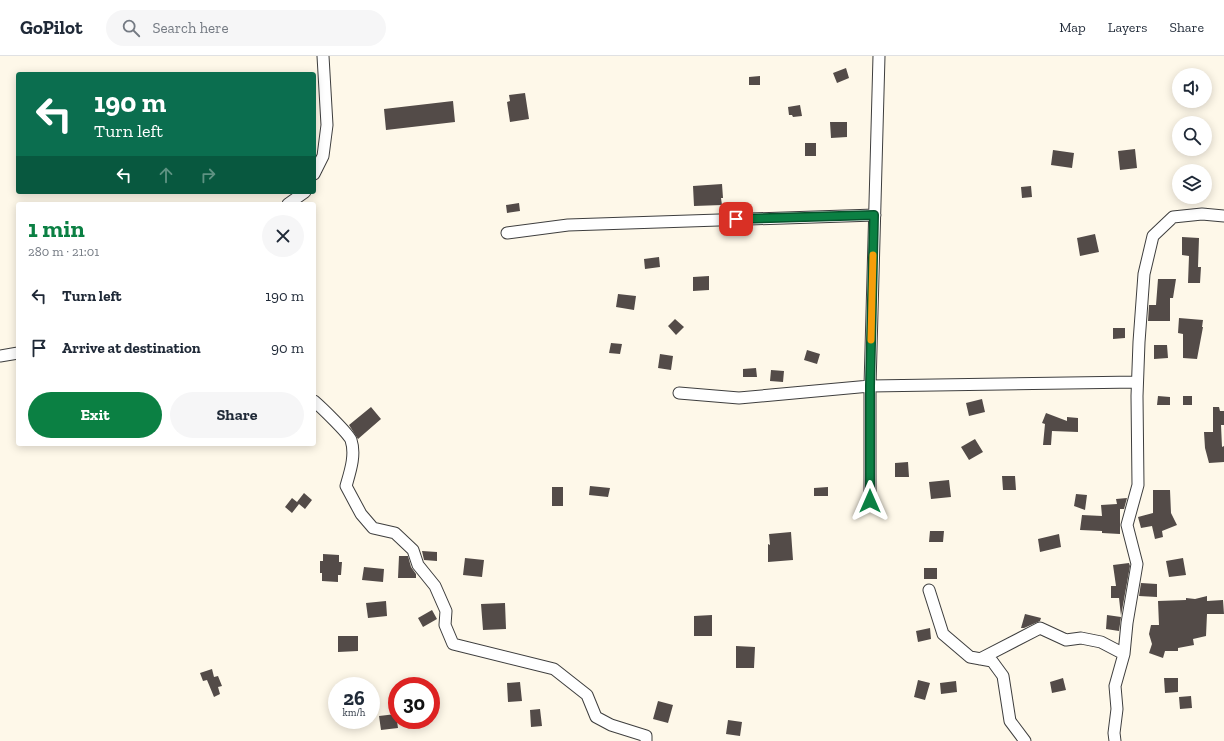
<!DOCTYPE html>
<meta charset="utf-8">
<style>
:root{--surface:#fff;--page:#f6f6f7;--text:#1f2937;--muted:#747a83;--line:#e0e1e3;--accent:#0b8043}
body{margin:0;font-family:"Zilla Slab",serif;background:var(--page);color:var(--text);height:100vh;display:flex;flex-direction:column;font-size:15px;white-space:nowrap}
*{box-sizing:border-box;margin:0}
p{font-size:13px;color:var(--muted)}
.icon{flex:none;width:22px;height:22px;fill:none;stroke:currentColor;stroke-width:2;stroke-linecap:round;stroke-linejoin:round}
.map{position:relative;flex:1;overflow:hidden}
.sheet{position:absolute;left:16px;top:146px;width:300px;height:244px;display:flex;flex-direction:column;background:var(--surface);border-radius:4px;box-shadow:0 2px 10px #0003}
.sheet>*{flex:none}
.top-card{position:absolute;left:16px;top:16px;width:300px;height:122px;border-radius:4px;box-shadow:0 2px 10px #0003;background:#0b6e4f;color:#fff;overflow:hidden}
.controls{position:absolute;left:1172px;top:12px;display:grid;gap:8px}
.controls a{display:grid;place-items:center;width:40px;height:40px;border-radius:50%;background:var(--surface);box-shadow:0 2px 10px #0003;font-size:20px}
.speed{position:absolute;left:328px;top:621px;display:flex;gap:8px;font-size:20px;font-weight:700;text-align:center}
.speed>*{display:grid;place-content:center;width:52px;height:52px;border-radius:50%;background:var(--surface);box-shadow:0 2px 10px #0003;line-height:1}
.speed small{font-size:10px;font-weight:400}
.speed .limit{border:6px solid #d22;background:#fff;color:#111}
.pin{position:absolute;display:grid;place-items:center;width:34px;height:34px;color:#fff;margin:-17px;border-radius:8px;box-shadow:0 2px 6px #0006}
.me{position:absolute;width:44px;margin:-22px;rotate:0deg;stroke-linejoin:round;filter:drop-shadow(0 0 3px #0008)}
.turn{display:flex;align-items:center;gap:14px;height:84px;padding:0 12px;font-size:18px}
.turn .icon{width:52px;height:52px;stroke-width:2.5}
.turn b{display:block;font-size:28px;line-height:34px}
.lanes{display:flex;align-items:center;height:38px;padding:0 12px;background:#0003;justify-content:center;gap:20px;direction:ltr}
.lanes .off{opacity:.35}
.round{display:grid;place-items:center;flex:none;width:42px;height:42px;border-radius:21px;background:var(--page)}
.headline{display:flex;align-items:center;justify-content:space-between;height:68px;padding:0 12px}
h1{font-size:24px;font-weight:700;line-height:30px;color:var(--accent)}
.cta{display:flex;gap:8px;margin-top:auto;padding:8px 12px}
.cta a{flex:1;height:46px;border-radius:24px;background:var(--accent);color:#fff;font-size:16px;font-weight:700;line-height:46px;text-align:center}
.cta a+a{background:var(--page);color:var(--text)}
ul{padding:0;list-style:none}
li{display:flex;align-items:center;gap:12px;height:52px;padding:0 12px}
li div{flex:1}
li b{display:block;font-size:15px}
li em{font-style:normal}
header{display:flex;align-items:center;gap:24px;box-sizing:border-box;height:56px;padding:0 20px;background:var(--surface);border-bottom:1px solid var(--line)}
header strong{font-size:19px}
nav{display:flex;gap:22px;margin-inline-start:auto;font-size:14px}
.search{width:280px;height:36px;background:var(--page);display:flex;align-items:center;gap:10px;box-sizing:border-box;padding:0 14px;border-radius:22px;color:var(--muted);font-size:15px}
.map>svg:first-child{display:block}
</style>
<header>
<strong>GoPilot</strong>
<div class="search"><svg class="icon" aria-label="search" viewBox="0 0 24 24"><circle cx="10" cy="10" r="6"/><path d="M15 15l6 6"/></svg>Search here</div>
<nav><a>Map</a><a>Layers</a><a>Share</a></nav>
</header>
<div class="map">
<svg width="1224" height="685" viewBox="0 0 1224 685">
<rect width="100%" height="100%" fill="#fef8e9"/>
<path fill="#534b48" d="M846,12L849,22L837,27L833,17Z
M760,20V29H749V21Z
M525,37L529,63L510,66L507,46L510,45L509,39Z
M453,45L455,66L386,74L384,53Z
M800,49L802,60L793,61L792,59H789L788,51Z
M830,66H847V81L831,82Z
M805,87H816V100H805Z
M1135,93L1137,112L1120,114L1118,95Z
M1053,94L1074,97L1072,112L1051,109Z
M722,128L723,142H721L722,149L694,150L693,130Z
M1031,130L1032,141L1022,142L1021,131Z
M519,147L520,155L507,157L506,149Z
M1095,178L1099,196L1080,200L1077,182Z
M1182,181L1199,182L1198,211H1201L1200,227H1188L1189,200L1182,199Z
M659,201L660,211L645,213L644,203Z
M709,220V234L693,235V221Z
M1158,223H1176L1173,242H1170V265H1148L1149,249H1156Z
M618,238L636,240L634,254L616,251Z
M1179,262L1203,264L1202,271H1203L1197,303L1183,302V278L1178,277Z
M675,263L684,271L676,279L668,270Z
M1113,272H1125V282L1113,283Z
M611,287L622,288L620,298L609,297Z
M1154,289H1167L1168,302L1154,303Z
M807,294L820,298L817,308L804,304Z
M660,298L673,300L671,314L658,312Z
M756,312L757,321H743V313Z
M771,314L784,315L783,326L770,325Z
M1158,340L1170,341V349H1157Z
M1183,340H1192V349H1183Z
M982,343L985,356L969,360L966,347Z
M371,351L381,363L358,383L349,369Z
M1213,351H1219L1220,355H1224V369H1221L1222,391L1224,390V406L1209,407L1205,392L1204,376H1213Z
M1046,357L1067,365V361L1078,362V376L1052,375L1051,389H1043L1045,368L1042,367Z
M975,383L983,396L969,404L961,391Z
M908,406L909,421H895V407Z
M1002,420H1015L1016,434H1003Z
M949,424L951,441L931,443L929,426Z
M590,430L610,432L608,441L589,439Z
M552,431H563V450H552Z
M828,431V440H814V432Z
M1153,434H1170L1171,457L1177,469L1162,475L1163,481L1155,483L1152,470L1141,472L1138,461L1153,457Z
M304,437L312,444L305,453L299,448L292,457L285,451L292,442L297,446Z
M1076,438L1087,439L1085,454L1074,450Z
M1127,442L1124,453H1120V478L1102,477V475L1080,474L1082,459L1102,460L1101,449L1117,448L1116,443Z
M930,475H944L943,486H929Z
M791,476L793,504L768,506V488L770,489L769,478Z
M1059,478L1061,491L1040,496L1038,483Z
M422,495L437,496V505L424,504Z
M323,498L339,499V506H342L341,519H338V526L322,525V517H320V505H323Z
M399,500H408L411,511L416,518V522H398Z
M465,502L484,504L482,521L463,519Z
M1183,502L1186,519L1169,521L1166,505Z
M1129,507L1130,510L1121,560L1119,542H1111V530H1116L1113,509Z
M364,511L384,513L383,526L362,524Z
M924,512H937V523H924Z
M1141,527L1157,528V541L1139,540Z
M1207,540V545L1223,544L1224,558H1207L1206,580L1193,583L1194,589L1178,592V595H1165L1163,602L1149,597L1152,588L1149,578L1151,569H1159L1158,545L1186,544V542L1195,543Z
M386,545L387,560L368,562L366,547Z
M505,547L506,573L483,574L481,548Z
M432,554L437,563L423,571L418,562Z
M1025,558L1041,562L1040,565L1024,572H1021Z
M712,559V580H694V560Z
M1107,559L1121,561L1119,575L1106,573Z
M930,572L931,583L918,586L916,575Z
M338,580H358V595L338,596Z
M736,590L755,591L754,612H736Z
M212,613L214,621L218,620L222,630L218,631L220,638L214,641L207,624L203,625L200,617Z
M1063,622L1066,634L1052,637L1050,626Z
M1164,622H1178V636L1165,637Z
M918,624L930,627L925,644L914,641Z
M956,625L957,636L941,638L940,627Z
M520,626L522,645L508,646L507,627Z
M1191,640L1192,652L1180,653L1179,641Z
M658,645L673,649L668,667L653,663Z
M540,653L542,670L531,671L530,654Z
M396,658L398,672L381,674L379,660Z
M728,664L742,666L740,680L726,678Z"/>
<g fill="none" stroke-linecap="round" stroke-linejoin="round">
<defs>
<path id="street" d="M314,118L323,100L327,69L323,0
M288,148L305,136
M507,177L568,169L875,159
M0,300L18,297
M679,337L739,342L870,330L1137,326
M314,345C321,351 348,377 351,384C356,399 350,416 346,430L361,458L373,472L395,477L413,494L418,509L435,530L446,555L445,569L453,588L554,613L587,639L596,661L611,669L646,680V685
M870,445V330L879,0
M929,534L943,578L970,601L992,605L1003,620L1010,665L1025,685
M1124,598L1127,567L1137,508L1127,469L1138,429L1137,340L1139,286L1144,218L1153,180L1173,161L1202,158L1224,160
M980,603L1040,572L1066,584L1081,582L1101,586L1124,598L1115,630L1117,653L1114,677L1115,685"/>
</defs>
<use href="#street" stroke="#3e3e3e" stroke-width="13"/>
<use href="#street" stroke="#fff" stroke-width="11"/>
</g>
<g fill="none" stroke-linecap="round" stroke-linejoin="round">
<defs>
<path id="route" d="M736,163L874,159L870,330V445"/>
</defs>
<use href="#route" stroke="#07532c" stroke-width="10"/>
<use href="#route" stroke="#0b8043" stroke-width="7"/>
<path stroke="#f59e0b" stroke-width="7" d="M871,284L873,199"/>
</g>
</svg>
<div class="controls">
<a><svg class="icon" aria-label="sound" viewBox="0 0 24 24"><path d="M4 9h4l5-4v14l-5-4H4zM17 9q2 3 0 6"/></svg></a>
<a><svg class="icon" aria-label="search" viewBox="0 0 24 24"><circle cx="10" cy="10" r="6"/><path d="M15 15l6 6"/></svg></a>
<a><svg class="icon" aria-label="layers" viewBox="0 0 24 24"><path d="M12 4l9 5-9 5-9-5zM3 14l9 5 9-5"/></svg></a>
</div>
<div class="speed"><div>26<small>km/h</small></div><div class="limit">30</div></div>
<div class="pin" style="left:736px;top:163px;background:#d93025"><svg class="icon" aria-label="arrive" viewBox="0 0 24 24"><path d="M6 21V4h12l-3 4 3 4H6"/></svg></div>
<svg class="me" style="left:870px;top:445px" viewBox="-20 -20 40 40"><path d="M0-17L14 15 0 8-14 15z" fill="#0b8043" stroke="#fff" stroke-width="4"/></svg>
<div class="top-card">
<div class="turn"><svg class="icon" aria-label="left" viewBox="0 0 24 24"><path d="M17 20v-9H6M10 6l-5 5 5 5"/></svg><div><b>190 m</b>Turn left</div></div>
<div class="lanes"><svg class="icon" aria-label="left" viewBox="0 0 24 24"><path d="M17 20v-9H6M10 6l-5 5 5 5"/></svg><svg class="icon off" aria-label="ahead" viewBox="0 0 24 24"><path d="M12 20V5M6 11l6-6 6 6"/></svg><svg class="icon off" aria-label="right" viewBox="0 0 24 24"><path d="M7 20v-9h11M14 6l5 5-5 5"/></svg></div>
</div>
<section class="sheet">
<div class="headline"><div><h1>1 min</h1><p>280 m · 21:01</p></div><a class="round"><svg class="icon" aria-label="close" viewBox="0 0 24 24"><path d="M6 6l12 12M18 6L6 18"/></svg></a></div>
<ul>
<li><svg class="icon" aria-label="left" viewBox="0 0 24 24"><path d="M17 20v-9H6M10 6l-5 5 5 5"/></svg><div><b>Turn left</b></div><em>190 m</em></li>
<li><svg class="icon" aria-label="arrive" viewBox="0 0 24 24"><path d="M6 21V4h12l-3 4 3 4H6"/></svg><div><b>Arrive at destination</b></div><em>90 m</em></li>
</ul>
<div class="cta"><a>Exit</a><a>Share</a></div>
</section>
</div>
